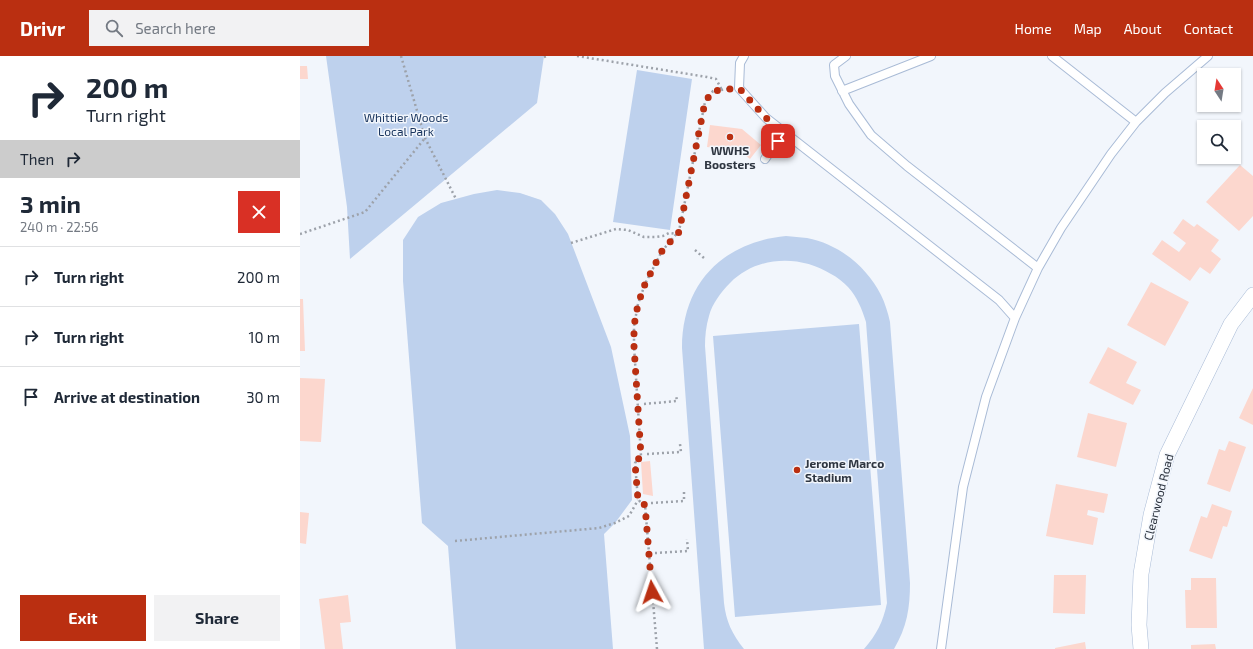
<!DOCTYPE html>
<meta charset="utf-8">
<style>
:root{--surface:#fff;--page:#f2f2f3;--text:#1f2937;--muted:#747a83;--line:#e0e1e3;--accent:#ba2f11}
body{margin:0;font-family:"Exo 2",sans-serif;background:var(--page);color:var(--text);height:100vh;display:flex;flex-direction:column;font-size:15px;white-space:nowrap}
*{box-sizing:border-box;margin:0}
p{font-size:13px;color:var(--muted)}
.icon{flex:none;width:22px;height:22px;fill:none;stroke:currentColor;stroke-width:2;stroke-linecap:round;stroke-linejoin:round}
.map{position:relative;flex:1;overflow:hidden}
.drawer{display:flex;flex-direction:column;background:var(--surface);width:300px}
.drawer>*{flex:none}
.guide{background:#fff;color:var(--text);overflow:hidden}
.needle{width:26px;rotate:348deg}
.fabs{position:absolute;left:897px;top:12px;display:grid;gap:8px}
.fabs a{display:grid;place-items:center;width:44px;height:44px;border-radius:0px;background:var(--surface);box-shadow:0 1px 3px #0004;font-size:20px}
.pin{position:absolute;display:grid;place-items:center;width:34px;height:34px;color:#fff;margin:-17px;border-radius:8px;box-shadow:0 2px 6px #0006}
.me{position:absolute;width:44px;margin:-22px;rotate:355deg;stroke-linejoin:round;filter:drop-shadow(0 0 3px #0008)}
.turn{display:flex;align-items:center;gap:14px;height:84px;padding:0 20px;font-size:18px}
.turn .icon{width:52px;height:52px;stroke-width:2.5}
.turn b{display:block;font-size:28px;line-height:34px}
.then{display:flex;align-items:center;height:38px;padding:0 20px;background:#0003;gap:8px;font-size:15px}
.round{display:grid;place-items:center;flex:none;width:42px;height:42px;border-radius:0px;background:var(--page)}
.headline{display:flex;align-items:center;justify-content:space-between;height:68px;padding:0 20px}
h1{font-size:24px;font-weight:700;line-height:30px}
.button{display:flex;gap:8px;margin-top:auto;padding:8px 20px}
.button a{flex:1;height:46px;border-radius:0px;background:var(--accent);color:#fff;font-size:16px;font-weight:700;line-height:46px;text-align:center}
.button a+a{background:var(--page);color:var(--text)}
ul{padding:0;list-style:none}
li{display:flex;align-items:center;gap:12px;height:60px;padding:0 20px;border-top:1px solid var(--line)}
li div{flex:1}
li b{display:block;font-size:15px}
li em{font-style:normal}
header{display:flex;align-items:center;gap:24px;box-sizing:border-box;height:56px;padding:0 20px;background:var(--accent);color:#fff}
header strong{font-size:19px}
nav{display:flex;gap:22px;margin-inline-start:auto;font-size:14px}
.search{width:280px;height:36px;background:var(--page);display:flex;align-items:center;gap:10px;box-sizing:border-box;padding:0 14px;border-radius:0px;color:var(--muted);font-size:15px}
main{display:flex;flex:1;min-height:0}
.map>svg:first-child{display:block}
</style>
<header>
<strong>Drivr</strong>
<div class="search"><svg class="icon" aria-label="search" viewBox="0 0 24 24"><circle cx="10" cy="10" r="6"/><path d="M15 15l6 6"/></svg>Search here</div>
<nav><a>Home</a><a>Map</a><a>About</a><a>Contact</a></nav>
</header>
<main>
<section class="drawer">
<div class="guide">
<div class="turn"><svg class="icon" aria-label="right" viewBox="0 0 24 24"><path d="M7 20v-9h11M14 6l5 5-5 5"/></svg><div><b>200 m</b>Turn right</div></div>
<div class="then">Then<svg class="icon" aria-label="right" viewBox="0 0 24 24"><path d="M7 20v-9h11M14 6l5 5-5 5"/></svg></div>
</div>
<div class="headline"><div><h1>3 min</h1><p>240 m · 22:56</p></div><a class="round" style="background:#d93025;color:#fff"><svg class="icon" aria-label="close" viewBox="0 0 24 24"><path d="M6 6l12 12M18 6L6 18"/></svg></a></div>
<ul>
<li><svg class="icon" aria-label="right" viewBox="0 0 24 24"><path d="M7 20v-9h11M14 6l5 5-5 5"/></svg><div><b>Turn right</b></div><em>200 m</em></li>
<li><svg class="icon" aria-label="right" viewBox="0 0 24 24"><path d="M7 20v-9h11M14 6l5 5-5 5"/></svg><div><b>Turn right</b></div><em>10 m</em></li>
<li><svg class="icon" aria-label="arrive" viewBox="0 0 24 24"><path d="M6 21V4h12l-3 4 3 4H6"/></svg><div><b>Arrive at destination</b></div><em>30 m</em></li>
</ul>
<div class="button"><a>Exit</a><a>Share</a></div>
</section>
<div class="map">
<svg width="953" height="593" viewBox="0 0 953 593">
<rect width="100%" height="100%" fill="#f2f6fc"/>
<path fill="#bed1ed" d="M26,0H244L237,47L50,203L47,151Z
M337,14L392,23L370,174L313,166Z
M197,134L220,137L241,144L255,158L268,178L311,291L330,380L332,444L315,467L304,478L313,593H156L148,490L122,467L103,225V184L118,161L141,147L174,138Z
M486,180C493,181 500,181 507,182C539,188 567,211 581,239C585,247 588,257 590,266L610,527C610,552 607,571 594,593H564C577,578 583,566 587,547L566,266C562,253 557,241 548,231C543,226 537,221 531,218C499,198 457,200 430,227C421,236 412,248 409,260C406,270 405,280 405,290L424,547C426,565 432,578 444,593H404L382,292C382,227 423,186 486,180Z
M559,268L581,549L435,561L413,280Z"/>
<path fill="#fcd7ce" d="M0,10H7L8,23H0Z
M410,69L442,73L461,89L450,103L440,95L407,91Z
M940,109L953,120V160L939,175L906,146Z
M883,163L894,171L897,168L919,184L911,195L921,203L910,218L900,211L890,225L852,198L862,184L879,196L886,187L873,177Z
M851,226L889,246L865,290L827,269Z
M0,243H3L5,295H0Z
M808,291L837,306L826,327L841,334L833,349L789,327Z
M0,322L25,323L21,386L0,385Z
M953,332V369L939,362Z
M788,357L827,367L816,411L777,401Z
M929,385L946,391L930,436L907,428L919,393L925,395Z
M350,405L353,440L343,438L341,406Z
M756,428L808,438L804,457L788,454L787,459L798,462L793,489L746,480Z
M912,448L932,455L927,471L923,470L912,503L889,495L901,460L907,462Z
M0,456L9,457L6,488L0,487Z
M754,519H786L785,558L753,557Z
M891,522H916L917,572H886L885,534H891Z
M48,539L51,566L40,567L43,593H25L19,543Z
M785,586L786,593H755V592Z
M915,588L916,593H891V589Z"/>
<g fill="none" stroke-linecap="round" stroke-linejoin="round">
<defs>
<path id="service" d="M444,0L440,7L439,32L466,62L699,244L715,262
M546,0L534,9L535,20L549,48L571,79L607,110L738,212
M752,0L836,66
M542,35L631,0
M465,103L477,85L476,75L472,67
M641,593L663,431L686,341L715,262L738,212L761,172L811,98L836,66L865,37L908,0"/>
<path id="minor" d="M841,593L839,569L841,518L851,459L867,399L931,268L953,239"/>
</defs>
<use href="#service" stroke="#a9bbd6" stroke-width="10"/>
<use href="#minor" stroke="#a9bbd6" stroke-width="16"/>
<path stroke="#9da2aa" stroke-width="2.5" stroke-dasharray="2 3" stroke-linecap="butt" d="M101,0L125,82L156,143
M277,0L407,21L416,23L422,34
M244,1L247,0
M0,178L65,156L125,82
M271,187L316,173L328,174L344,181H356L363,180L369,177L377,178
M395,194L405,203
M344,348L377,345L376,339
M347,398L381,396L380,388
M351,447L384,445V436
M155,485L299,472L315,467L329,460L338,444
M355,497L388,495L387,483
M357,593L345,449L338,444L335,407L341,400L334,290V270L338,248L345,228L362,195L379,175L405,46L413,35L428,33"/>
<use href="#service" stroke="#fff" stroke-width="8"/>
<use href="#minor" stroke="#fff" stroke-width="15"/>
</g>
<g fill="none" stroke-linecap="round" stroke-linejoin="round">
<path stroke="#ba2f11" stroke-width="7" stroke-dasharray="0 12.6" d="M352,536L345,449L338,444L335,407L341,400L334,290V270L338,248L345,228L362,195L379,176L405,46L413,35L439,32L466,62L472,66L476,76L478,85"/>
</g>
<g fill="#ba2f11" stroke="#f2f6fc" stroke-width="1.5">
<circle cx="430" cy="81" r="4"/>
<circle cx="497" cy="414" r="4"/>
</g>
<g text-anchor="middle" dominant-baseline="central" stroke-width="3" stroke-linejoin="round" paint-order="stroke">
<g font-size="12" fill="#19355e" stroke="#f2f6fc">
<text x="106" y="61">Whittier Woods<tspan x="106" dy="14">Local Park</tspan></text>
</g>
<g font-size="12" font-weight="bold" fill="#2f3641" stroke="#f2f6fc">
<text x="430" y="94">WWHS<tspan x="430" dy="14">Boosters</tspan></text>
<text x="505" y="407" text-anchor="start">Jerome Marco<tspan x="505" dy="14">Stadium</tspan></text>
</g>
<g font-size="12" fill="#2f3641" stroke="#f2f6fc">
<text transform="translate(858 441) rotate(-76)">Clearwood Road</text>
</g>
</g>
</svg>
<div class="fabs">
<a><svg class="needle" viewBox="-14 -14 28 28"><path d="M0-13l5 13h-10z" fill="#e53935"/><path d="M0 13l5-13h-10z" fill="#747a83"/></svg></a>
<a><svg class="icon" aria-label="search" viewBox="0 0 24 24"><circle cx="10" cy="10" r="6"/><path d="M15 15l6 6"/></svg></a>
</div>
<div class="pin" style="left:478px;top:85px;background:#d93025"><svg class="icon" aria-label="arrive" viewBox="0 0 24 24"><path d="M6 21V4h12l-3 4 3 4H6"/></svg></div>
<svg class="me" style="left:352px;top:536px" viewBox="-20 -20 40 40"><path d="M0-17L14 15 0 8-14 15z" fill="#ba2f11" stroke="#fff" stroke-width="4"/></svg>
</div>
</main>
